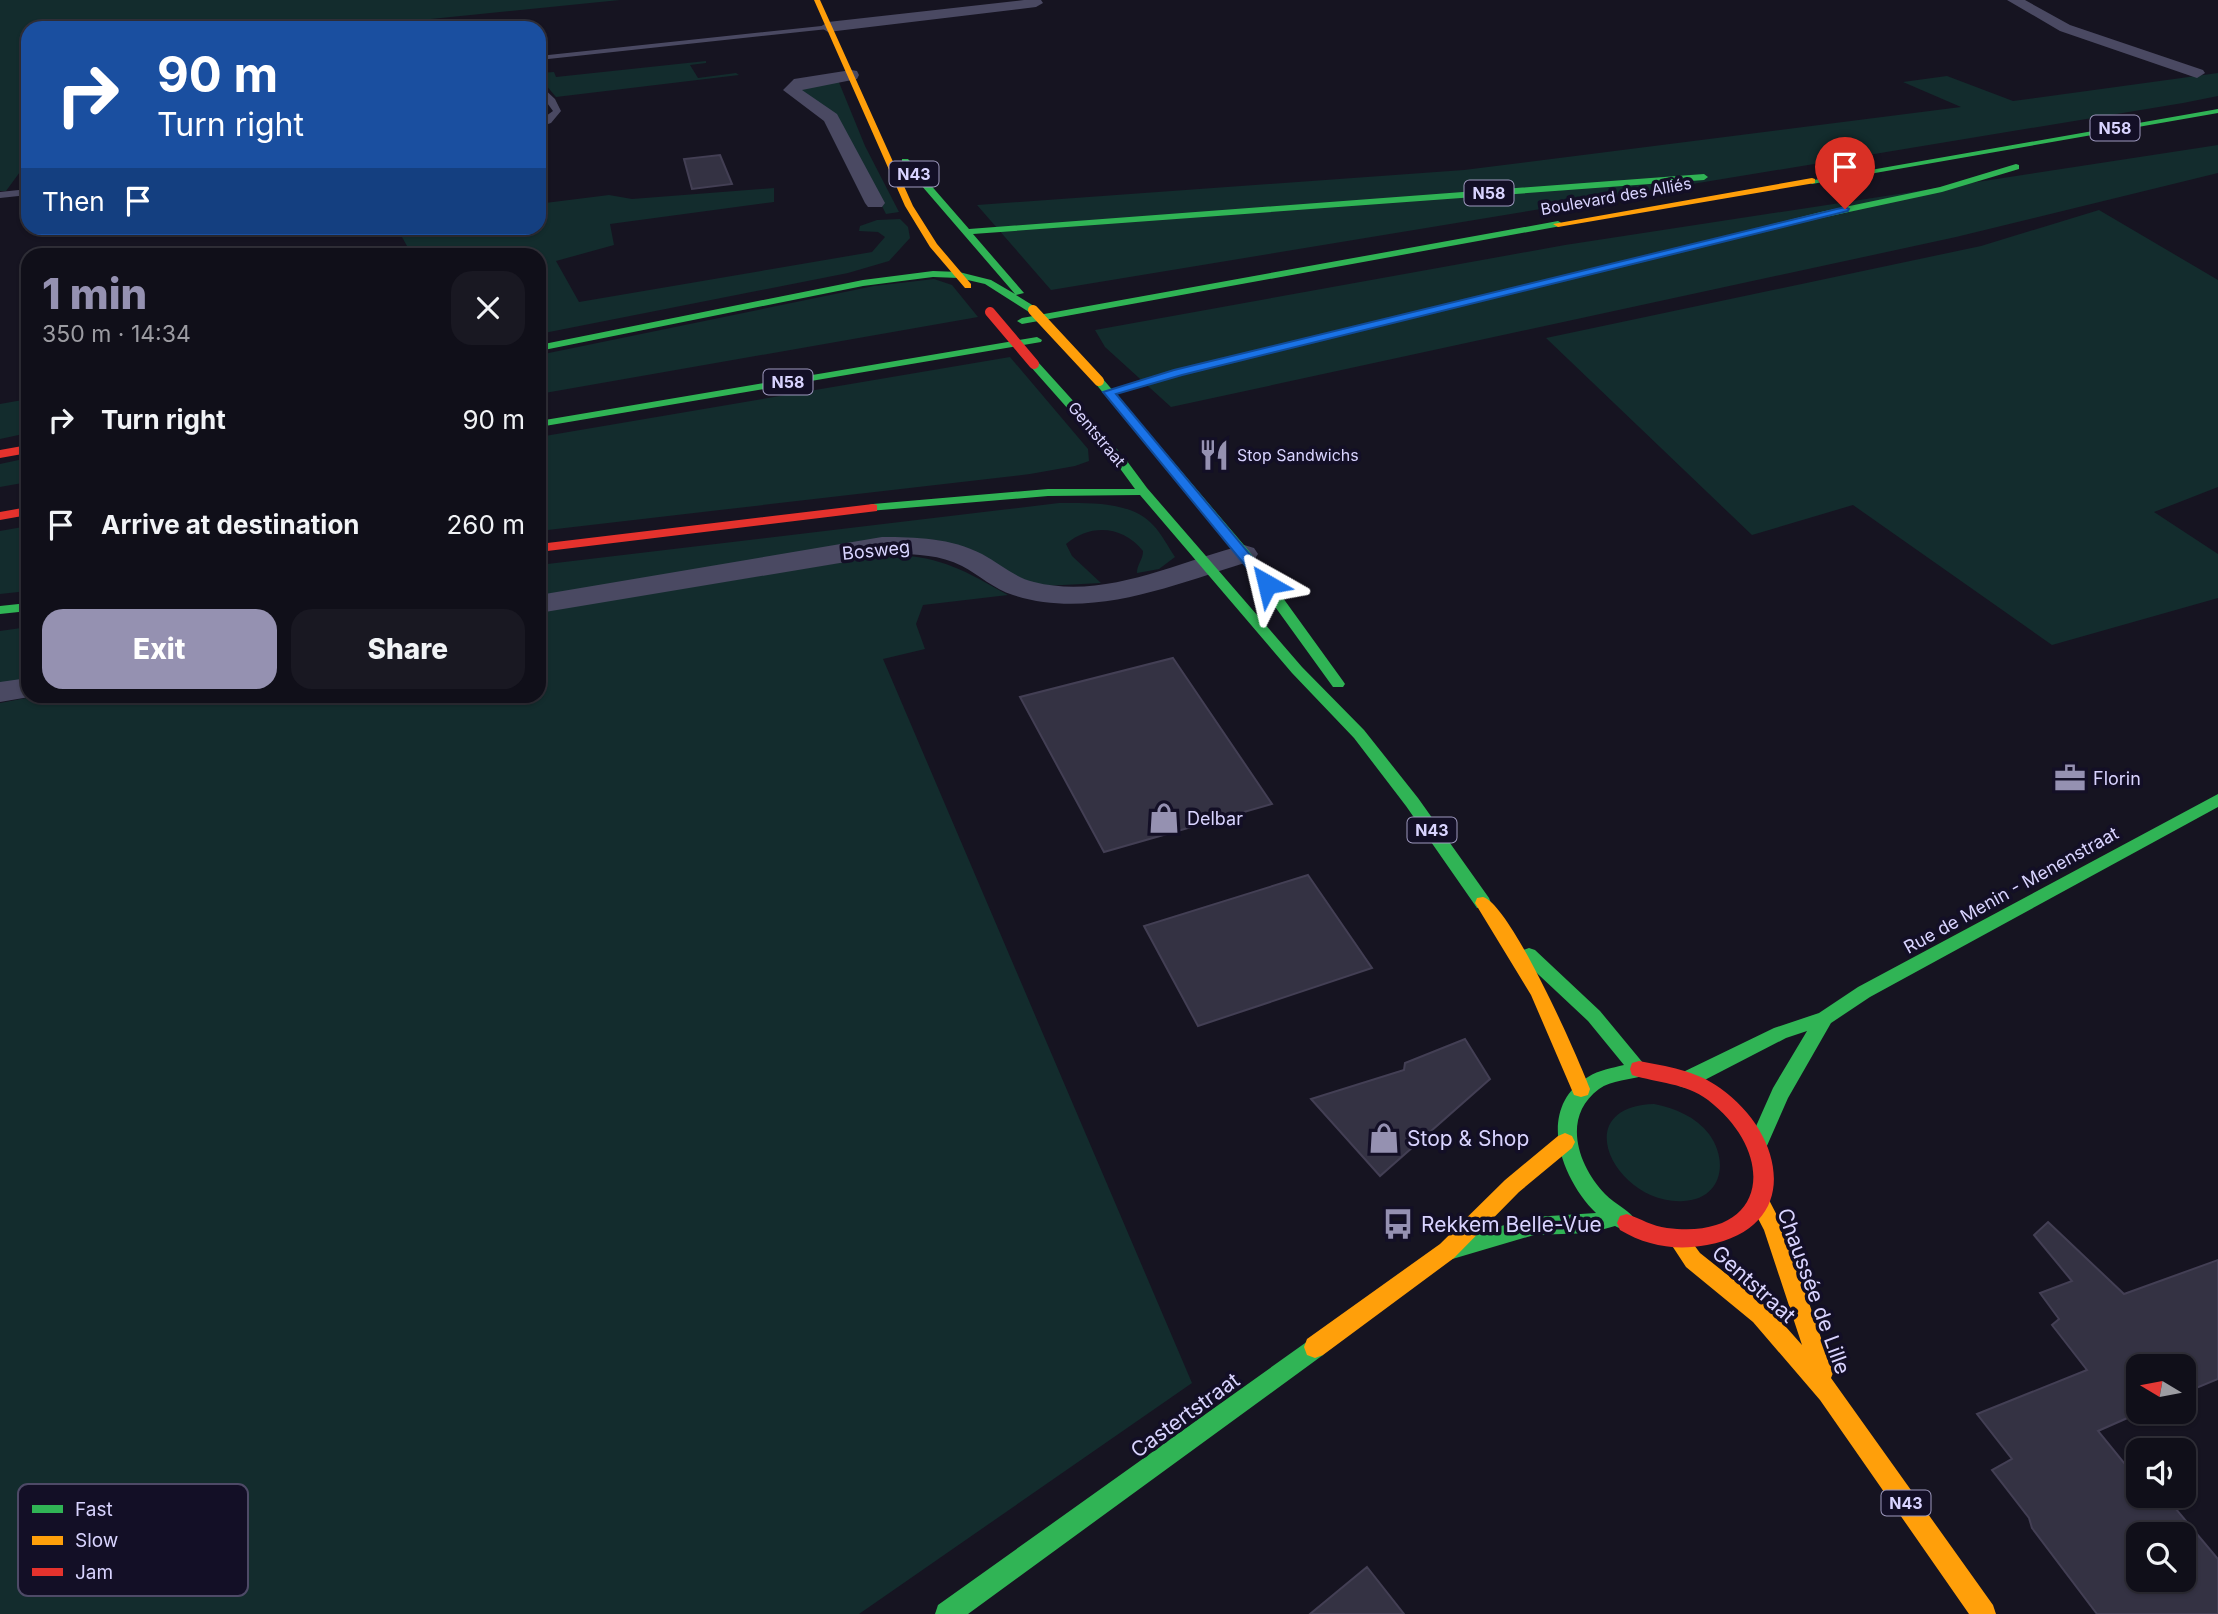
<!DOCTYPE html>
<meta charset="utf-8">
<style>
:root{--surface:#100f19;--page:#191822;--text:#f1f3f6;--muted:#9c9ca2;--line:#302f38;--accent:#9591b1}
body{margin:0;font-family:Inter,sans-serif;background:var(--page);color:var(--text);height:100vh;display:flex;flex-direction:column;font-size:26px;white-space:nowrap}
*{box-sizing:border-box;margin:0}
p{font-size:23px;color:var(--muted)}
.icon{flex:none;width:38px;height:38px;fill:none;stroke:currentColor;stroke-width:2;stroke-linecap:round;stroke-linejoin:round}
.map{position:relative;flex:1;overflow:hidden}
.drawer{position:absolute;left:21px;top:248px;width:525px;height:455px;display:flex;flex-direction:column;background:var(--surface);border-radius:21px;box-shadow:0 2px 5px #0004,0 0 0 2px var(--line)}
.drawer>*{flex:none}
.guide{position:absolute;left:21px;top:21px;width:525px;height:214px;border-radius:21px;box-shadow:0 2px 5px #0004,0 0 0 2px var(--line);background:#1a4fa0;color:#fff;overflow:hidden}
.needle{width:46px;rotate:280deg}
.controls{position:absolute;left:2126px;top:1354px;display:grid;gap:14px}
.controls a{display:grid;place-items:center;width:70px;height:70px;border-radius:14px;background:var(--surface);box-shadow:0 2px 5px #0004,0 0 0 2px var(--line);font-size:35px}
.pin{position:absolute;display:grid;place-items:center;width:60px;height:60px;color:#fff;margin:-72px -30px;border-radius:50% 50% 50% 0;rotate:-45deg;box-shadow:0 0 7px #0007}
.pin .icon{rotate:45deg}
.me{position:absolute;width:77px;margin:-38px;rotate:323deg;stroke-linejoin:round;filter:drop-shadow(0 0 5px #0008)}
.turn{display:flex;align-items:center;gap:24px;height:147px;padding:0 21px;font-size:32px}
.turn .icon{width:91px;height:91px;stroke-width:2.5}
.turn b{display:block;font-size:49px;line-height:60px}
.then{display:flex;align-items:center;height:66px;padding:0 21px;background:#0003;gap:14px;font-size:26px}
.round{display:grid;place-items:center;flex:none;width:74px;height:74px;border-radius:21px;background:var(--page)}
.headline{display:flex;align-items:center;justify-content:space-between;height:119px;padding:0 21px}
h1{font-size:42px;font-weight:800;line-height:52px;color:var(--accent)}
.button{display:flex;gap:14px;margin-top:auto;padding:14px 21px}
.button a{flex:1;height:80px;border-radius:21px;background:var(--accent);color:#fff;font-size:28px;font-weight:800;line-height:80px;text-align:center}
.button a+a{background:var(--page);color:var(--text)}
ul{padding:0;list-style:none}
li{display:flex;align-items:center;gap:21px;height:105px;padding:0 21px}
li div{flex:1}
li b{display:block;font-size:26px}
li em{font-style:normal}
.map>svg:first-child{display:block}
</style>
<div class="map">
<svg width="2218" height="1614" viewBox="0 0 2218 1614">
<rect width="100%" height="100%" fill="#161421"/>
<path fill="#132c2d" d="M0,0H620L342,28H28V161L6,191H0Z
M706,61V63L690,65L698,78L736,73L739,75L556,97L539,77V73L554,72L556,77Z
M2218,73V96L2183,103L1051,290L977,205L1464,170L1961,107L1903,82L1947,76L2013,101Z
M838,80L865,146L899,212L886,214L844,130L800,93L801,85Z
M2218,145V173L1956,237L1171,407L1105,347L1095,330L1565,245Z
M774,188V202L610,224L614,245L556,261L579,302L872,252L885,237L878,232L859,231L860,226L877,220L900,219L908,227L910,238L889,261L848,273L539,334V256L412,255L397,228H539V195L545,203L609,195L632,199Z
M2099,210L2218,280V487L2154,512L2218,554V598L2052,645L1853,505L1752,535L1546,338L1981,246Z
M934,279L952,285L978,317L539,394V355L874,286Z
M1010,357L1088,449L1089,461L1075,466L1030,474L539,531V437Z
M28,399V433L0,439V404Z
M28,458V482L0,487V464Z
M1059,503C1088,503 1132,501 1153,525C1162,534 1168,547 1175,557L1159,569L1137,573C1137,564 1143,560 1143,551C1123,526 1091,523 1066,544L1072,556L1101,583L1044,586L1013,576L973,550L936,540L909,538L539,597V565Z
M28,526V591L0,594V531Z
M892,554C945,558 963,570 1008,595L923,605L916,624L925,649L883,659L1192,1383L859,1614H0V703L37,696H539V612Z
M28,627V679L0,683V631Z
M1654,1104C1675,1108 1696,1117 1709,1134C1729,1161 1722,1199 1684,1201C1617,1206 1565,1107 1654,1104Z"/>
<path fill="#343243" stroke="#433f54" stroke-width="2" fill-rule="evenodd" d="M720,155L732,184L692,189L684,159Z
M1173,658L1272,804L1104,852L1020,697Z
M1308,875L1372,968L1198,1026L1144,926Z
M1465,1039L1490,1079L1380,1176L1311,1099L1404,1070L1405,1063Z
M2048,1222L2124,1294L2218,1260V1379L2184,1393V1367H2138L2141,1412L2098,1431L2138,1480V1496H2165L2218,1559V1614H2097L2032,1528L2029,1518L1992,1470L2012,1459L1977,1414L2087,1370L2052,1325L2059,1319L2040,1293L2072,1281L2034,1235ZM2138,1535H2184V1580H2138Z
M1367,1567L1404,1614H1310Z"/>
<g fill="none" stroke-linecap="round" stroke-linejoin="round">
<path fill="#4a4962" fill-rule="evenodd" d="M831,25L828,29L539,60V56Z
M539,84L555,99L561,111L551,123L539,127V121L553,111L539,92Z
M28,189V195L0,198V192Z"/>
<path fill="#4a4962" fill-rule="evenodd" d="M1024,0H1041L1043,3L1036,7L828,32L820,27L828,22Z
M2007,0H2025L2070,25L2203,70L2205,73L2197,78L2191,76L2060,31Z
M851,70L857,71L859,75L857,79L802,90L837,114L885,203L882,207H868L865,203L824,121L783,90L794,79Z
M882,537C916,537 951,538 982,554C999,563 1015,578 1034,582C1105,600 1177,562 1244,545L1254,548L1258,554L1254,560C1178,583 1093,621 1013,595C994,589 979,575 962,566C940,555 917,554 894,554L539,613V595Z
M28,678V696H35L0,702V682Z"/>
<path fill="#30b455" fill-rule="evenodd" d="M2218,109V113L1812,184L1808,181Z
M902,159H908L969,229L1704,174L1708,177L1704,180L973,234L1024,293L1016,295L1037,308V312H1029L985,284L959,278L933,277L863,286L539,351V345L863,280L933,271L959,272L991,280L1015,294L902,163Z
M2016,164L2019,165V169L1942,192L1821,218L1577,278L1572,275L1821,212L1940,187Z
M1558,221L1563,224L1561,226L1022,324L1017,321L1022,318Z
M1037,337L1042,340L1041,342L539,427V421Z
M1030,362H1038L1124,457L1147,488L1302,667L1364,730L1418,798L1489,898L1491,903L1489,908H1477L1406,806L1354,738L1292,673L1140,495L1048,496L869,511V505L873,504L1048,489H1135L1116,463L1030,366Z
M1095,379H1103L1249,551L1343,681L1345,684L1343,687H1333L1239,557L1095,383Z
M28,603V611L0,614V606Z
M2218,794V807L1870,997L1831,1023L1788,1098L1766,1148L1759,1151L1752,1148L1749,1142L1773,1088L1807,1031L1786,1038L1693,1086L1686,1088L1679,1086L1677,1080L1679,1074L1774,1028L1819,1013L1858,987Z
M1529,948L1535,950L1600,1011L1648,1069L1646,1075C1631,1080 1611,1080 1599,1089C1561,1117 1578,1166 1605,1194C1615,1205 1631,1210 1637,1223L1634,1230L1627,1232L1615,1226L1590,1233L1534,1235L1449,1260L1442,1257L1439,1250L1442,1243L1449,1240L1534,1217L1596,1213C1561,1179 1535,1108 1588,1077C1599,1070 1612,1068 1624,1065L1588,1021L1523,960L1520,955L1523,950Z
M1315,1336L1323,1339L1326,1347L1323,1355L968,1614H935L938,1605Z"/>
<path fill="#ff9f0a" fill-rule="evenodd" d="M814,0H820L913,206L937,244L971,284V288H965L930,247L905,206Z
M1812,178L1815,179V183L1558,227L1553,224Z
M1577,272L1580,273V277L1181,374L1109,395L1103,392L1174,370Z
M1483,897C1511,905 1578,1057 1590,1089L1588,1095L1581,1097L1574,1095L1531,995L1475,903L1477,898Z
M1565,1133L1572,1136L1575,1142L1572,1148L1519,1192L1454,1258L1323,1355L1315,1358L1307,1355L1304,1347L1307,1339L1440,1244L1505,1180L1558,1136Z
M1761,1196L1768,1198L1783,1227L1833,1373L1831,1378L1993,1605L1996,1614H1969L1820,1400L1753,1322L1686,1267L1669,1241L1672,1234L1679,1231L1686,1234L1700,1253L1769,1308L1802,1345L1764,1230L1751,1205L1754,1198Z"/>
<path fill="#e5322d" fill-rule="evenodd" d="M28,445V453L0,458V450Z
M873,504L877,505V511L539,552V544Z
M28,507V515L0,520V512Z
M1639,1061C1666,1066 1697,1071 1720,1088C1784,1133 1804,1227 1707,1245C1676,1251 1647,1246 1620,1230L1617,1223L1620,1216L1627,1214C1641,1219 1652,1226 1667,1228C1769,1241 1778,1154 1708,1100C1685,1083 1658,1083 1632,1075L1630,1069L1632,1063Z"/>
<path stroke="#ff9f0a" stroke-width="10" d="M1033,310L1099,381"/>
<path stroke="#e5322d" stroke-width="10" d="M990,312L1034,364"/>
</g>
<path fill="#1a73e8" stroke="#114b97" stroke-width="2" d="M1845,207L1849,209L1848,211L1182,375L1116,394L1272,581V586H1262L1103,392L1174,370Z"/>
<defs>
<symbol id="restaurant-bare" viewBox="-9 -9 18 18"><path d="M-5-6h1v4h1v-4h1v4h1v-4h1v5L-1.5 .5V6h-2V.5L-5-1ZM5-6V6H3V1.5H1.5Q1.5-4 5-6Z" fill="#9591b1" stroke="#130f26" stroke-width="2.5" paint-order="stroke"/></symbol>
<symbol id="office-bare" viewBox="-9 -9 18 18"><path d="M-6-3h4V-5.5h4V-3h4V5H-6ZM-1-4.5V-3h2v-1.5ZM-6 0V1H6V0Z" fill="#9591b1" stroke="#130f26" stroke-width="2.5" paint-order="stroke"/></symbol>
<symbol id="shop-bare" viewBox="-9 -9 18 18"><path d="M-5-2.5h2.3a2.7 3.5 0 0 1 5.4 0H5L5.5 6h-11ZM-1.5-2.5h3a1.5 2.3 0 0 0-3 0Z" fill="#9591b1" stroke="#130f26" stroke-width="2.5" paint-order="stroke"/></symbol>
<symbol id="bus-bare" viewBox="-9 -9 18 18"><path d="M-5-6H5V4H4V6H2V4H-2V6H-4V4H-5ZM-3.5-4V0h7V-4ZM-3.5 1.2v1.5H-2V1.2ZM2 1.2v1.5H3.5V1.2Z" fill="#9591b1" stroke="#130f26" stroke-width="2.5" paint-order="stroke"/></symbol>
</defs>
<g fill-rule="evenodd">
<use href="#restaurant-bare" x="1192" y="433" width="44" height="44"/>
<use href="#office-bare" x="2048" y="756" width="44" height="44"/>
<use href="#shop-bare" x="1142" y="796" width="44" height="44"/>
<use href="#shop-bare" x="1362" y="1116" width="44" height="44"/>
<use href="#bus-bare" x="1376" y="1202" width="44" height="44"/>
</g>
<g text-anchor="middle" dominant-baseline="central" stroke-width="7" stroke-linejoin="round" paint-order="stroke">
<g fill="#130f26" stroke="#9e99be" stroke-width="2">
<rect x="2090.5" y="115.5" width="49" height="25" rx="5"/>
<rect x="889.5" y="161.5" width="49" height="25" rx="5"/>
<rect x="1464.5" y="180.5" width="49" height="25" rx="5"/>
<rect x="763.5" y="369.5" width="49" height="25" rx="5"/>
<rect x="1407.5" y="817.5" width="49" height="25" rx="5"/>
<rect x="1881.5" y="1490.5" width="49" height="25" rx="5"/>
</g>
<g font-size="16" font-weight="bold" fill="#d9d4ff">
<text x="2115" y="128">N58</text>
<text x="914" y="174">N43</text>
<text x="1489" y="193">N58</text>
<text x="788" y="382">N58</text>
<text x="1432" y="830">N43</text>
<text x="1906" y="1503">N43</text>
</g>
<g font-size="16" fill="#d9d4ff" stroke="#130f26">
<text transform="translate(1616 196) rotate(-10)">Boulevard des Alliés</text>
<text transform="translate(1097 434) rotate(50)">Gentstraat</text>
</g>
<g font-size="16" fill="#d9d4ff" stroke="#130f26" text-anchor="start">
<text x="1237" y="455">Stop Sandwichs</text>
</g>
<g font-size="18" fill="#d9d4ff" stroke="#130f26">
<text transform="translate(876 550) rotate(-6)">Bosweg</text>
<text transform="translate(2011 890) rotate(-29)">Rue de Menin - Menenstraat</text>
</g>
<g font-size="18" fill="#d9d4ff" stroke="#130f26" text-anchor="start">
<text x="2093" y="778">Florin</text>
<text x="1187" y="818">Delbar</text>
</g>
<g font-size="21" fill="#d9d4ff" stroke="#130f26" text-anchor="start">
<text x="1407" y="1138">Stop &amp; Shop</text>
<text x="1421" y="1224">Rekkem Belle-Vue</text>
</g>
<g font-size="21" fill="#d9d4ff" stroke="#130f26">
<text transform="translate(1754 1284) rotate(42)">Gentstraat</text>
<text transform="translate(1814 1291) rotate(70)">Chaussée de Lille</text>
<text transform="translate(1185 1415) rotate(-36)">Castertstraat</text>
</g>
</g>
<rect x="18" y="1484" width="230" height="112" rx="10" fill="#130f26" stroke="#4e4a67" stroke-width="2"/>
<rect x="32" y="1505" width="31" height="8" fill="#30b455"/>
<rect x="32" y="1536" width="31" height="9" fill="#ff9f0a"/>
<rect x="32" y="1568" width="31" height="8" fill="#e5322d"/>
<g font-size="19" fill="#d9d4ff">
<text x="75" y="1516">Fast</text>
<text x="75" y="1547">Slow</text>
<text x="75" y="1579">Jam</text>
</g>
</svg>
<div class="controls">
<a><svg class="needle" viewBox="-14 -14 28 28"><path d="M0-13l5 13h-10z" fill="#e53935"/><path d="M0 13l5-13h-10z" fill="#9c9ca2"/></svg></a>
<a><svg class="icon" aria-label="sound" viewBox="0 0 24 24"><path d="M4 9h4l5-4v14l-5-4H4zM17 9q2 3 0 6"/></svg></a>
<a><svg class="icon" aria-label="search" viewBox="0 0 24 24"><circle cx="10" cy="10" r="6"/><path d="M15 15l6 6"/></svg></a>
</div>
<div class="pin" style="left:1845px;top:209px;background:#d93025"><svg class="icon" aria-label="arrive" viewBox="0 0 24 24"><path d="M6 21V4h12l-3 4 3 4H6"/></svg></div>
<svg class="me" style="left:1267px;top:584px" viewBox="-20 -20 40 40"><path d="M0-17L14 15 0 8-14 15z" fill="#1a73e8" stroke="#fff" stroke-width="4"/></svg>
<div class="guide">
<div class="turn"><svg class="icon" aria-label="right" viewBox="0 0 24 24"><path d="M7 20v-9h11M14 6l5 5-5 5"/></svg><div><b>90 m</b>Turn right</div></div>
<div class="then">Then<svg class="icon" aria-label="arrive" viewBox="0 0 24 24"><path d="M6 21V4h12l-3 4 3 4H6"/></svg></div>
</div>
<section class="drawer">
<div class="headline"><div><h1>1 min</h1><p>350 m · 14:34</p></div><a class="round"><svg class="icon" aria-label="close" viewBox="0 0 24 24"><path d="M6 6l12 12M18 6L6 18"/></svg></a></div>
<ul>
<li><svg class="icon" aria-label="right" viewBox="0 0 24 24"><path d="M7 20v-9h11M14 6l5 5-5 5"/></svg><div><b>Turn right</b></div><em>90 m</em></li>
<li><svg class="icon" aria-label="arrive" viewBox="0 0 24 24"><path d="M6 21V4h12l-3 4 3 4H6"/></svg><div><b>Arrive at destination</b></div><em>260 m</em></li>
</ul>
<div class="button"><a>Exit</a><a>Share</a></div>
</section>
</div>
